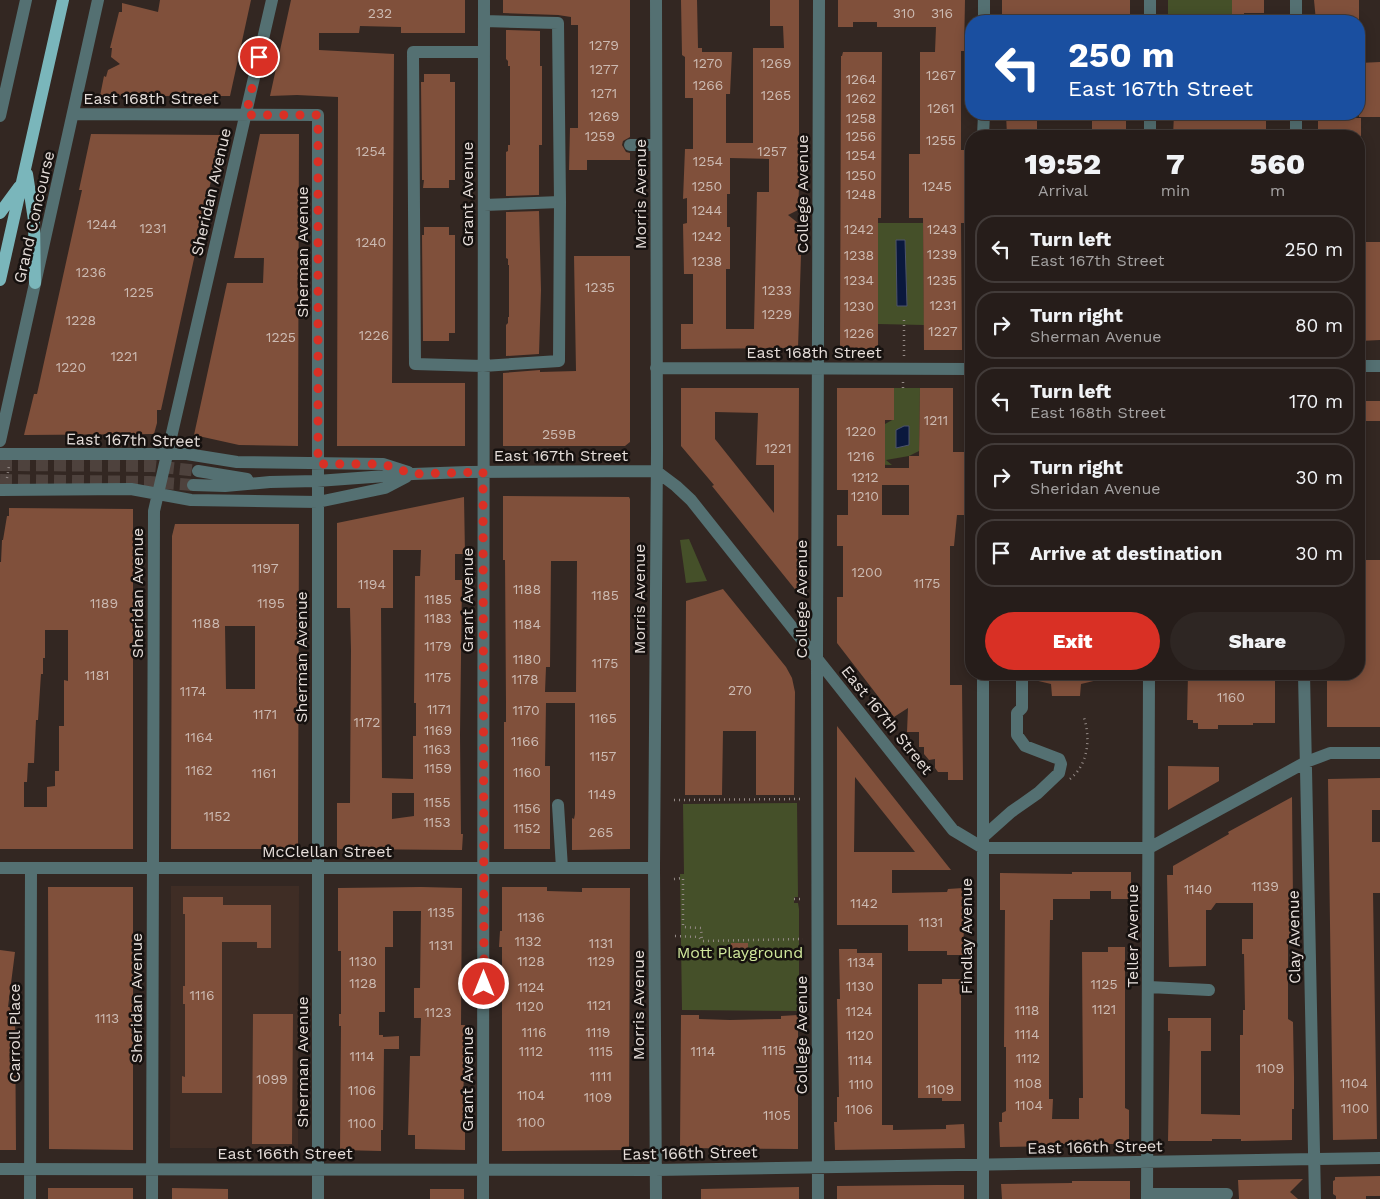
<!DOCTYPE html>
<style>
:root{--surface:#261d1a;--page:#2e2623;--text:#f1f3f6;--muted:#a4a2a2;--line:#423b39;--accent:#d93025}
body{margin:0;font-family:"Work Sans",sans-serif;background:var(--page);color:var(--text);height:100vh;display:flex;flex-direction:column;font-size:19px;white-space:nowrap}
*{box-sizing:border-box;margin:0}
p{font-size:16px;color:var(--muted)}
.icon{flex:none;width:28px;height:28px;fill:none;stroke:currentColor;stroke-width:2;stroke-linecap:round;stroke-linejoin:round}
.map{position:relative;flex:1;overflow:hidden}
.side{position:absolute;left:965px;top:130px;width:400px;height:550px;display:flex;flex-direction:column;background:var(--surface);border-radius:20px;box-shadow:0 2px 12px #0003,0 0 0 1px var(--line)}
.side>*{flex:none}
.guide{position:absolute;left:965px;top:15px;width:400px;height:105px;border-radius:20px;box-shadow:0 2px 12px #0003,0 0 0 1px var(--line);background:#1a4fa0;color:#fff;overflow:hidden}
.pin{position:absolute;display:grid;place-items:center;width:42px;height:42px;color:#fff;margin:-21px;border:2px solid #fff;border-radius:50%;box-shadow:0 1px 5px #0007}
.me{position:absolute;width:55px;margin:-28px;rotate:0deg;stroke-linejoin:round;filter:drop-shadow(0 0 4px #0008)}
.turn{display:flex;align-items:center;gap:18px;height:105px;padding:0 20px;font-size:22px}
.turn .icon{width:65px;height:65px;stroke-width:2.5}
.turn b{display:block;font-size:35px;line-height:42px}
.eta{display:flex;justify-content:space-evenly;align-items:center;height:85px;text-align:center}
.eta b{font-size:30px;font-weight:800;line-height:35px}
.primary-button{display:flex;gap:10px;margin-top:auto;padding:10px 20px}
.primary-button a{flex:1;height:58px;border-radius:30px;background:var(--accent);color:#fff;font-size:20px;font-weight:800;line-height:58px;text-align:center}
.primary-button a+a{background:var(--page);color:var(--text)}
ul{padding:0;list-style:none}
li{display:flex;align-items:center;gap:15px;height:68px;margin:0 10px 8px;padding:0 10px;border:2px solid var(--line);border-radius:20px}
li div{flex:1}
li b{display:block;font-size:19px}
li em{font-style:normal}
.map>svg:first-child{display:block}
</style>
<div class="map">
<svg width="1380" height="1199" viewBox="0 0 1380 1199">
<rect width="100%" height="100%" fill="#332722"/>
<path fill="#3f2d25" d="M171,886H299L298,1148H170Z"/>
<path fill="#455029" d="M1168,0H1232V21H1168Z
M878,223H923L924,325L878,324Z
M894,388H920L919,451L909,456L886,460L892,465L852,464L854,460H885V424L894,419Z
M689,539L707,581L686,583L680,540Z
M797,803L798,897H794V903H798L799,909V1011L682,1010L680,874H684L683,804Z"/>
<path fill="#0a183d" stroke="#4c536c" d="M896,240H905L907,306H897Z
M904,426H909V445L896,448V430Z"/>
<path fill="#80503b" fill-rule="evenodd" d="M160,0H251L230,96H100L104,76L106,77L108,70L120,64L111,57L112,48H110L119,12H122V3L158,12Z
M291,0H465V33H401V27L360,26L359,33H319V50L394,54L392,383H465V446H337L338,97L297,95L270,96Z
M503,0H630V137L623,141L622,145L626,152L630,153V160H587V170H569L570,128H578V25H571V17L558,15L503,13Z
M681,0H697L698,48H702V52H732L730,94H726V143H753V48H784L783,26H770V0H799V188L798,210L788,215L798,223V255H801L798,348L681,349V324H693V274H684L683,224L687,223V198L683,199L685,149H693V98H685V57L682,55ZM730,158L769,159V192H757L754,329H726V269H730V227H727V194H730Z
M838,0H965L964,51H961V150H965L964,223H961L962,350H924L923,218H909V154H920V52H935L936,27H877V22H853V27H838Z
M1002,0H1130V21L1092,19H1015L1016,21H1002Z
M1232,0H1264V13H1244V21H1232Z
M1314,0H1359V21H1316Z
M506,30L540,31V66H542V145H539V195L506,196V152L508,151V145H510V66H508V61L506,59Z
M843,52H882L881,218H878V349H840L841,56H842Z
M1380,62V117H1359V63Z
M424,74H450V82H455V180H449V188H423L424,180H422L421,82H424Z
M1006,114H1037V136H1007Z
M1092,114H1126V136H1092Z
M1174,114H1266V136H1173Z
M1318,114H1335V118H1361V136H1318Z
M91,134L221,135L161,410H157V423L154,434L24,435L34,394H37L82,190H79Z
M260,134H299L298,446L239,445L194,435L227,283H263L264,258H234Z
M539,211L541,290L539,354L506,356V325L508,323V317H509V265H508V259L506,258V212Z
M424,227H449V235H455V333H449V341H423L422,235H424Z
M1359,242H1380V340L1359,341Z
M574,256H630V442L625,446H503V373L540,370V372L576,371Z
M681,388H799L798,593L712,486L714,485L681,446ZM715,412L758,413L756,465H774V513L715,439Z
M837,388H894V420H885V468H909V456H919L920,388H953V452H964V515H957L954,546H950V685H962L963,780H948V772H938L935,768V759L929,760L924,754V747H919V732H907L908,708L894,717L837,643V597H843V546H837V515H848V490H837ZM882,485H909V515H882Z
M1359,401H1380V421H1359Z
M503,496L629,497L630,499V849L572,850V818L574,819L575,814V703H546L545,766H550V849H504V722H506V703L505,560H503ZM551,561H577L576,692H545L546,667H550Z
M464,497L465,554H455V580H462L460,735L461,834H463L462,850L337,849V803H350L351,650L350,608H337V523ZM393,550H421L420,576H415L414,703H416V736H413V779L382,778L381,608H393ZM392,793H414V816L392,819Z
M9,508L133,509V849H0V562H1L2,540H3L7,516H9ZM45,630H68V681L64,680V726H59V771H55V786L47,787V807H24V782H27L28,763H34L36,720H38L41,674H43V658H45Z
M175,524H299L298,849H171L172,536ZM225,626H255V689H226Z
M1359,560H1380V727H1327V674H1359Z
M723,589L786,667L792,678L795,692L794,795H756V731H723L722,795H685L686,601Z
M1030,674H1105L1106,678L1081,684L1080,696H1052L1051,684L1030,679Z
M1188,674H1275V723H1253V725H1218V729H1198V723H1193V720H1187Z
M837,726L951,870H892V893L947,892L948,889L963,888L964,955H947V951H908V925H837ZM855,777L915,852H854Z
M1168,766L1219,767V781L1168,810Z
M1380,778V810H1372V842H1380V893H1373L1377,1139L1333,1140L1328,779Z
M1292,797L1293,902L1292,941L1288,944V1019L1293,1022L1294,1077V1109H1292V1140L1241,1141V1139H1212V1141H1168L1170,1031H1168V1018H1211V1051H1201V1114L1240,1115V1035H1243V1010H1245L1244,954H1242V939H1253V903H1216L1211,910H1206V966L1169,967L1167,875H1173V866L1229,834L1228,832Z
M1072,872H1131V899H1111V891H1090V899H1053V920H1050L1049,1004V1099H1053L1052,1119H1079V1098H1083L1082,952H1108V947H1125V1108L1129,1110V1144H1059V1146L1000,1147L999,1122H1002V1113L1006,1111V1047H1004L1005,910H1000V873L1072,874Z
M48,887H133V1150L49,1149Z
M421,887L462,888L461,1025H465L463,1109H465V1150L415,1149V1135H408L410,1056H420L421,1018H414V988H420L421,911H393V947H385V1012H379V1035H383V1037L399,1036V1049H384L383,1130H381V1151L340,1150L341,1026H339V1014H341V951H338V888Z
M502,887H547V891L582,892V888H630L629,1150L502,1151V947H499L500,931H502Z
M183,897H223V905H271V948H257V942H222V1093H182V1076L185,1077V1004H183V986H185V914H183Z
M731,943H748V954H731Z
M839,949H857V953H882V1125H893V1130L946,1129V1125L964,1124L965,1148L835,1150L834,1122H837V1097H839L837,999H840Z
M0,950L15,952L8,1007H15L16,1150H0Z
M942,979H961V1101H942V1098H918V984H942Z
M253,1014H293L292,1144H252Z
M681,1015H699V1019L730,1020L781,1019V1016L798,1015V1149L680,1148Z
M1380,1176V1196H1366V1199H1336V1196L1333,1194V1181L1335,1180V1177Z
M1303,1179L1290,1192L1298,1199H1239L1238,1180Z
M1072,1181H1130V1199H1002L1001,1184L1072,1183Z
M936,1185H964V1199H837V1186Z
M799,1187V1199H701V1189Z
M48,1188H133V1199H48Z
M172,1188L228,1189V1199H172Z
M430,1189H464V1199H430Z"/>
<g fill="none" stroke-linecap="round" stroke-linejoin="round">
<path stroke="#4e423d" stroke-width="12" stroke-dasharray="12 6" stroke-linecap="butt" d="M0,465L153,466L198,471
M0,480L150,482L193,485"/>
<path stroke="#938985" stroke-width="2.5" stroke-dasharray="1 4" stroke-linecap="butt" d="M904,356V320
M903,388V382
M7,478L9,466
M1070,779C1089,764 1091,736 1083,715
M674,800L804,799
M674,879L683,878V927L701,928L702,940
M794,899H802
M675,936L699,937L702,941L803,939"/>
<path stroke="#547072" stroke-width="12" d="M1150,0V21
M1296,0V21
M984,21V0
M484,52H413L415,364L483,366L559,361L560,202
M73,114L318,115V1199
M1150,114V136
M1296,114V136
M0,116L26,0
M983,136L984,114
M630,145H656
M484,205L560,202L558,23L484,21
M1359,366H1380
M656,368L971,369
M0,441L98,0
M0,454H187L237,462L383,464L408,472
M198,471L247,479
M193,485L225,486L270,482L317,481L413,474L467,472L656,471L676,486L691,500L953,830L983,848H1149L1306,762L1330,753H1380
M0,490L131,489L191,500L318,502L385,488L406,477
M1304,674L1315,1199
M558,805L562,868
M983,837L1011,812L1038,793L1059,773L1061,764L1059,759L1025,746L1017,735V713L1022,708V676
M0,868H654
M1149,987L1209,990
M0,1169L655,1170L1380,1158
M1147,1194H1227
M30,1199L31,868
M152,1199L154,511L272,0
M483,1199L484,0
M656,1199L654,868L657,450L656,0
M818,1199L817,659L819,0
M983,1199V674
M1147,1199L1149,674"/>
<path stroke="#7ab6bb" stroke-width="12" d="M27,174L34,220L35,283
M0,213L19,187
M0,280L63,0"/>
</g>
<g fill="none" stroke-linecap="round" stroke-linejoin="round">
<path stroke="#d93025" stroke-width="9" stroke-dasharray="0 16.2" d="M259,57L246,115H318V464H383L413,474L483,472L484,984"/>
</g>
<g text-anchor="middle" dominant-baseline="central" stroke-width="5" stroke-linejoin="round" paint-order="stroke">
<g font-size="14" fill="#ccbab2">
<text x="380" y="13">232</text>
<text x="904" y="13">310</text>
<text x="942" y="13">316</text>
<text x="604" y="45">1279</text>
<text x="708" y="63">1270</text>
<text x="776" y="63">1269</text>
<text x="604" y="69">1277</text>
<text x="941" y="75">1267</text>
<text x="861" y="79">1264</text>
<text x="708" y="85">1266</text>
<text x="604" y="93">1271</text>
<text x="776" y="95">1265</text>
<text x="861" y="98">1262</text>
<text x="941" y="108">1261</text>
<text x="604" y="116">1269</text>
<text x="861" y="118">1258</text>
<text x="600" y="136">1259</text>
<text x="861" y="136">1256</text>
<text x="941" y="140">1255</text>
<text x="371" y="151">1254</text>
<text x="772" y="151">1257</text>
<text x="861" y="155">1254</text>
<text x="708" y="161">1254</text>
<text x="861" y="175">1250</text>
<text x="707" y="186">1250</text>
<text x="937" y="186">1245</text>
<text x="861" y="194">1248</text>
<text x="707" y="210">1244</text>
<text x="102" y="224">1244</text>
<text x="153" y="228">1231</text>
<text x="859" y="229">1242</text>
<text x="942" y="229">1243</text>
<text x="707" y="236">1242</text>
<text x="371" y="242">1240</text>
<text x="942" y="254">1239</text>
<text x="859" y="255">1238</text>
<text x="707" y="261">1238</text>
<text x="91" y="272">1236</text>
<text x="859" y="280">1234</text>
<text x="942" y="280">1235</text>
<text x="600" y="287">1235</text>
<text x="777" y="290">1233</text>
<text x="139" y="292">1225</text>
<text x="943" y="305">1231</text>
<text x="859" y="306">1230</text>
<text x="777" y="314">1229</text>
<text x="81" y="320">1228</text>
<text x="943" y="331">1227</text>
<text x="859" y="333">1226</text>
<text x="374" y="335">1226</text>
<text x="281" y="337">1225</text>
<text x="124" y="356">1221</text>
<text x="71" y="367">1220</text>
<text x="936" y="420">1211</text>
<text x="861" y="431">1220</text>
<text x="559" y="434">259B</text>
<text x="778" y="448">1221</text>
<text x="861" y="456">1216</text>
<text x="865" y="477">1212</text>
<text x="865" y="496">1210</text>
<text x="265" y="568">1197</text>
<text x="867" y="572">1200</text>
<text x="927" y="583">1175</text>
<text x="372" y="584">1194</text>
<text x="527" y="589">1188</text>
<text x="605" y="595">1185</text>
<text x="438" y="599">1185</text>
<text x="104" y="603">1189</text>
<text x="271" y="603">1195</text>
<text x="438" y="618">1183</text>
<text x="206" y="623">1188</text>
<text x="527" y="624">1184</text>
<text x="438" y="646">1179</text>
<text x="527" y="659">1180</text>
<text x="605" y="663">1175</text>
<text x="97" y="675">1181</text>
<text x="438" y="677">1175</text>
<text x="525" y="679">1178</text>
<text x="740" y="690">270</text>
<text x="193" y="691">1174</text>
<text x="1231" y="697">1160</text>
<text x="439" y="709">1171</text>
<text x="526" y="710">1170</text>
<text x="265" y="714">1171</text>
<text x="603" y="718">1165</text>
<text x="367" y="722">1172</text>
<text x="438" y="730">1169</text>
<text x="199" y="737">1164</text>
<text x="525" y="741">1166</text>
<text x="437" y="749">1163</text>
<text x="603" y="756">1157</text>
<text x="438" y="768">1159</text>
<text x="199" y="770">1162</text>
<text x="527" y="772">1160</text>
<text x="264" y="773">1161</text>
<text x="602" y="794">1149</text>
<text x="437" y="802">1155</text>
<text x="527" y="808">1156</text>
<text x="217" y="816">1152</text>
<text x="437" y="822">1153</text>
<text x="527" y="828">1152</text>
<text x="601" y="832">265</text>
<text x="1265" y="886">1139</text>
<text x="1198" y="889">1140</text>
<text x="864" y="903">1142</text>
<text x="441" y="912">1135</text>
<text x="531" y="917">1136</text>
<text x="931" y="922">1131</text>
<text x="528" y="941">1132</text>
<text x="601" y="943">1131</text>
<text x="441" y="945">1131</text>
<text x="363" y="961">1130</text>
<text x="531" y="961">1128</text>
<text x="601" y="961">1129</text>
<text x="861" y="962">1134</text>
<text x="363" y="983">1128</text>
<text x="1104" y="984">1125</text>
<text x="860" y="986">1130</text>
<text x="531" y="987">1124</text>
<text x="202" y="995">1116</text>
<text x="599" y="1005">1121</text>
<text x="530" y="1006">1120</text>
<text x="1104" y="1009">1121</text>
<text x="1027" y="1010">1118</text>
<text x="859" y="1011">1124</text>
<text x="438" y="1012">1123</text>
<text x="107" y="1018">1113</text>
<text x="534" y="1032">1116</text>
<text x="598" y="1032">1119</text>
<text x="1027" y="1034">1114</text>
<text x="860" y="1035">1120</text>
<text x="774" y="1050">1115</text>
<text x="531" y="1051">1112</text>
<text x="601" y="1051">1115</text>
<text x="703" y="1051">1114</text>
<text x="362" y="1056">1114</text>
<text x="1028" y="1058">1112</text>
<text x="860" y="1060">1114</text>
<text x="1270" y="1068">1109</text>
<text x="601" y="1076">1111</text>
<text x="272" y="1079">1099</text>
<text x="1028" y="1083">1108</text>
<text x="1354" y="1083">1104</text>
<text x="861" y="1084">1110</text>
<text x="940" y="1089">1109</text>
<text x="362" y="1090">1106</text>
<text x="531" y="1095">1104</text>
<text x="598" y="1097">1109</text>
<text x="1029" y="1105">1104</text>
<text x="1355" y="1108">1100</text>
<text x="859" y="1109">1106</text>
<text x="777" y="1115">1105</text>
<text x="531" y="1122">1100</text>
<text x="362" y="1123">1100</text>
</g>
<g font-size="16" fill="#e5ddd9" stroke="#16110f">
<text x="151" y="98">East 168th Street</text>
<text transform="translate(211 192) rotate(-77)">Sheridan Avenue</text>
<text transform="translate(467 194) rotate(-90)">Grant Avenue</text>
<text transform="translate(640 194) rotate(-90)">Morris Avenue</text>
<text transform="translate(802 194) rotate(-90)">College Avenue</text>
<text transform="translate(34 217) rotate(-77)">Grand Concourse</text>
<text transform="translate(302 252) rotate(-90)">Sherman Avenue</text>
<text x="814" y="352">East 168th Street</text>
<text transform="translate(133 440) rotate(1)">East 167th Street</text>
<text x="561" y="455">East 167th Street</text>
<text transform="translate(137 593) rotate(-90)">Sheridan Avenue</text>
<text transform="translate(639 599) rotate(-90)">Morris Avenue</text>
<text transform="translate(801 599) rotate(-90)">College Avenue</text>
<text transform="translate(467 600) rotate(-90)">Grant Avenue</text>
<text transform="translate(301 657) rotate(-90)">Sherman Avenue</text>
<text transform="translate(887 720) rotate(51)">East 167th Street</text>
<text x="327" y="851">McClellan Street</text>
<text transform="translate(966 936) rotate(-90)">Findlay Avenue</text>
<text transform="translate(1132 936) rotate(-90)">Teller Avenue</text>
<text transform="translate(1294 937) rotate(-91)">Clay Avenue</text>
<text transform="translate(136 998) rotate(-90)">Sheridan Avenue</text>
<text transform="translate(638 1005) rotate(-90)">Morris Avenue</text>
<text transform="translate(14 1033) rotate(-90)">Carroll Place</text>
<text transform="translate(801 1035) rotate(-90)">College Avenue</text>
<text transform="translate(302 1062) rotate(-90)">Sherman Avenue</text>
<text transform="translate(467 1079) rotate(-90)">Grant Avenue</text>
<text transform="translate(1095 1147) rotate(-1)">East 166th Street</text>
<text x="285" y="1153">East 166th Street</text>
<text transform="translate(690 1153) rotate(-1)">East 166th Street</text>
</g>
<g font-size="16" fill="#d0e79b" stroke="#16110f">
<text x="740" y="952">Mott Playground</text>
</g>
</g>
</svg>
<div class="pin" style="left:259px;top:57px;background:#d93025"><svg class="icon" aria-label="arrive" viewBox="0 0 24 24"><path d="M6 21V4h12l-3 4 3 4H6"/></svg></div>
<svg class="me" style="left:484px;top:984px" viewBox="-20 -20 40 40"><circle r="17" fill="#d93025" stroke="#fff" stroke-width="3"/><path d="M0-11L8 9 0 5-8 9z" fill="#fff"/></svg>
<div class="guide">
<div class="turn"><svg class="icon" aria-label="left" viewBox="0 0 24 24"><path d="M17 20v-9H6M10 6l-5 5 5 5"/></svg><div><b>250 m</b>East 167th Street</div></div>
</div>
<section class="side">
<div class="eta">
<div><b>19:52</b><p>Arrival</p></div>
<div><b>7</b><p>min</p></div>
<div><b>560</b><p>m</p></div>
</div>
<ul>
<li><svg class="icon" aria-label="left" viewBox="0 0 24 24"><path d="M17 20v-9H6M10 6l-5 5 5 5"/></svg><div><b>Turn left</b><p>East 167th Street</p></div><em>250 m</em></li>
<li><svg class="icon" aria-label="right" viewBox="0 0 24 24"><path d="M7 20v-9h11M14 6l5 5-5 5"/></svg><div><b>Turn right</b><p>Sherman Avenue</p></div><em>80 m</em></li>
<li><svg class="icon" aria-label="left" viewBox="0 0 24 24"><path d="M17 20v-9H6M10 6l-5 5 5 5"/></svg><div><b>Turn left</b><p>East 168th Street</p></div><em>170 m</em></li>
<li><svg class="icon" aria-label="right" viewBox="0 0 24 24"><path d="M7 20v-9h11M14 6l5 5-5 5"/></svg><div><b>Turn right</b><p>Sheridan Avenue</p></div><em>30 m</em></li>
<li><svg class="icon" aria-label="arrive" viewBox="0 0 24 24"><path d="M6 21V4h12l-3 4 3 4H6"/></svg><div><b>Arrive at destination</b></div><em>30 m</em></li>
</ul>
<div class="primary-button"><a>Exit</a><a>Share</a></div>
</section>
</div>
